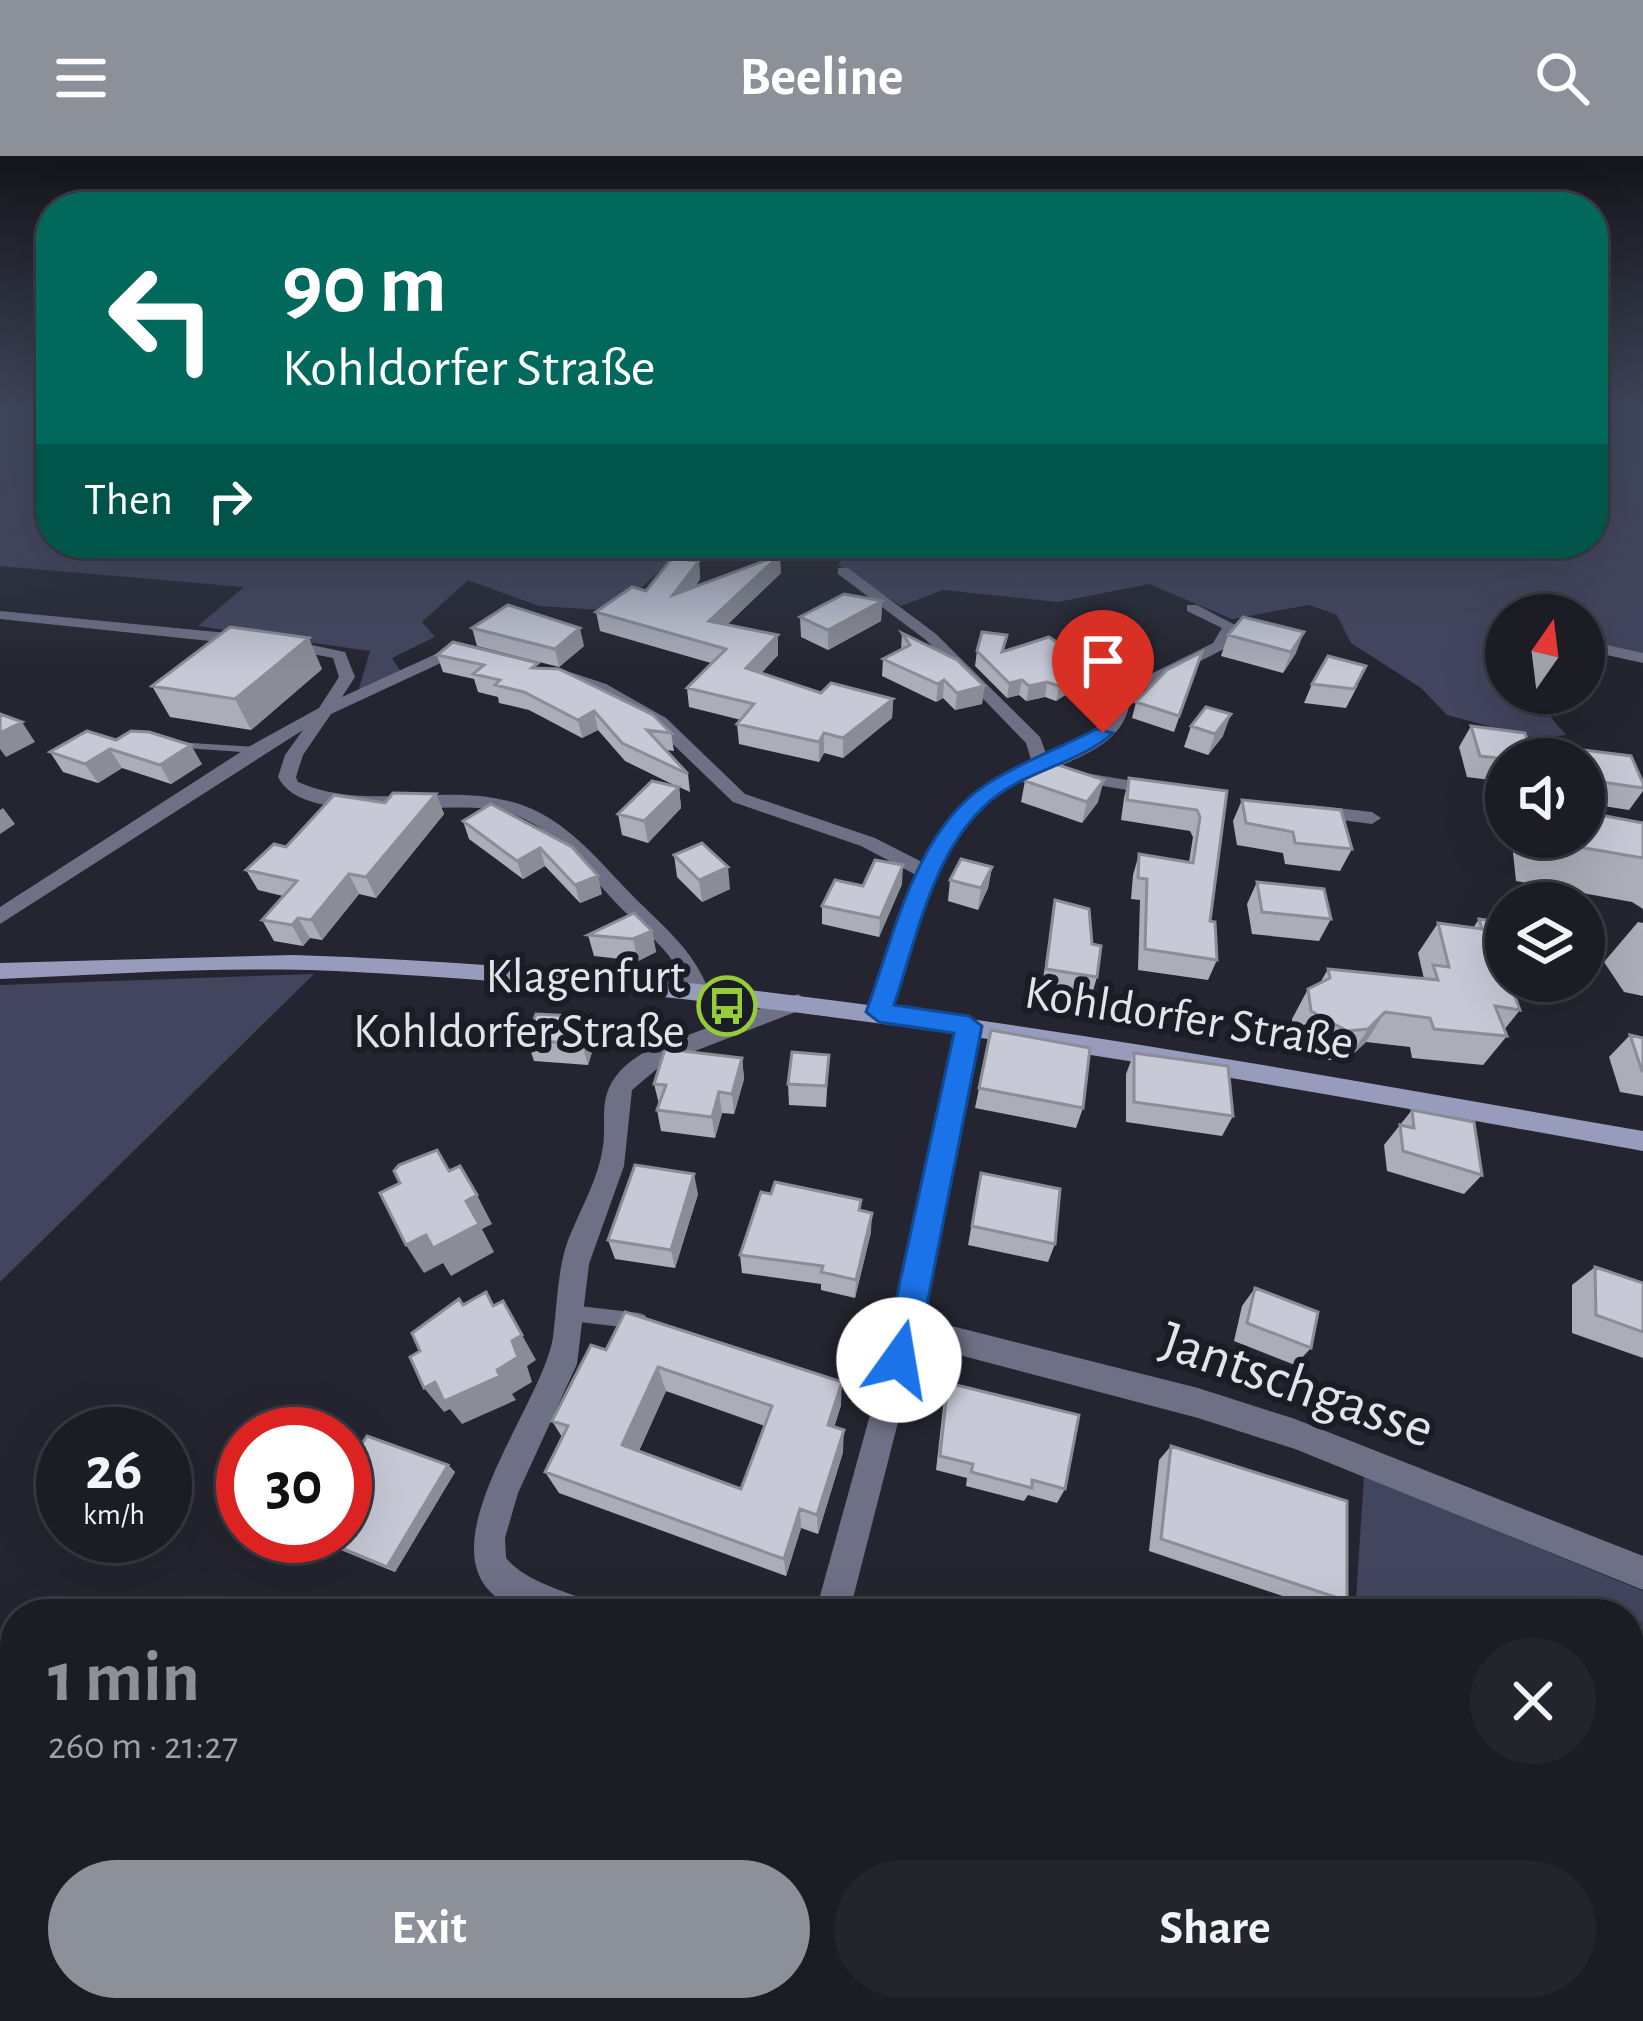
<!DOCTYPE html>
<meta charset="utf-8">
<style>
:root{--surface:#1b1c24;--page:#24252c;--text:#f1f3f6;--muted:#a0a1a6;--line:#393a41;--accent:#8c9099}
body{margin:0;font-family:"Alegreya Sans",sans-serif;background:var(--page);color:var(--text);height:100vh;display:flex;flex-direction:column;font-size:45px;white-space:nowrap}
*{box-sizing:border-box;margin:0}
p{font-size:39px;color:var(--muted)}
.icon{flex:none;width:66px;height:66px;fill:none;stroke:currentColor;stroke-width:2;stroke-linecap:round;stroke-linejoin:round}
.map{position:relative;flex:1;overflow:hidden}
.panel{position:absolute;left:0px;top:1443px;width:1644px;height:423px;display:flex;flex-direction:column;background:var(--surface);border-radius:48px 48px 0 0;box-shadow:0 12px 48px #0002,0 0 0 3px var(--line)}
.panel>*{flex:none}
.banner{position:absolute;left:36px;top:36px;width:1572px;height:366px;border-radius:48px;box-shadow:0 12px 48px #0002,0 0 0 3px var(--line);background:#00695c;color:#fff;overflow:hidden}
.needle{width:78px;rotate:14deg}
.tools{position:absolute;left:1485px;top:438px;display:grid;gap:24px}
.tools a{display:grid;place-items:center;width:120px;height:120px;border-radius:50%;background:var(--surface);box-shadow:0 12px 48px #0002,0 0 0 3px var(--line);font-size:60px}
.speed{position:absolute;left:36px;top:1251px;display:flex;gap:24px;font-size:60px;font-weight:700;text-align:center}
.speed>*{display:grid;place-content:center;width:156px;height:156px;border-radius:50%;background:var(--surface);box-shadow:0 12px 48px #0002,0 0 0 3px var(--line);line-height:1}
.speed small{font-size:30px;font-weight:400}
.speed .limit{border:18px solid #d22;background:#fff;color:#111}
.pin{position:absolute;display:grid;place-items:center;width:102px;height:102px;color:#fff;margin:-123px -51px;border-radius:50% 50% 50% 0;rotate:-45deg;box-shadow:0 0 12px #0007}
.pin .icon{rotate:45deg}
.me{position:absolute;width:132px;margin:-66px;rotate:13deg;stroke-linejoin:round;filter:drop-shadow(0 0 9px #0008)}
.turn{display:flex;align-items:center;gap:42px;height:252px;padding:0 48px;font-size:54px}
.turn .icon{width:156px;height:156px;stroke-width:2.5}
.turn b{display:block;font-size:84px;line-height:102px}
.then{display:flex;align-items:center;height:114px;padding:0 48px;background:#0003;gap:24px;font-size:45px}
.round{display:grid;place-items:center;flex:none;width:126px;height:126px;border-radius:63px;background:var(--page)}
.summary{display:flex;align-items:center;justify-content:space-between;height:204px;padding:0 48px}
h1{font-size:72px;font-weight:600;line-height:90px;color:var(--accent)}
.action{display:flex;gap:24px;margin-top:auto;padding:24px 48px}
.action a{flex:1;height:138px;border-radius:72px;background:var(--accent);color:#fff;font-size:48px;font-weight:600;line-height:138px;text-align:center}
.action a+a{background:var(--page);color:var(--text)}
header{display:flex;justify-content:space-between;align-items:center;height:156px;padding:0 48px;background:var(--accent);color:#fff;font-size:54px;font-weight:600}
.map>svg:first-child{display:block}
</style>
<header><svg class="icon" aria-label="menu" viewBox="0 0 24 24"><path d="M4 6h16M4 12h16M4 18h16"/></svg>Beeline<svg class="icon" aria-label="search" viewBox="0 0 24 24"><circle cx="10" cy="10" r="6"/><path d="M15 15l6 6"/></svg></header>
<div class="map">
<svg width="1643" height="1865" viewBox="0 0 1643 1865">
<rect width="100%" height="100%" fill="#242530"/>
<path fill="#41455e" d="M0,254H51V387H690L616,455L539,450L468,424L422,466L435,481L392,502L401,516L358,536L370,495L198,470L244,431L0,410Z
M1593,254H1643V500L1584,488V459H1506V537H1530L1566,579L1534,582L1447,559L1421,532L1351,487L1337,459L1309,449L1232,463L1149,428L1058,446L943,434L901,450L838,409L849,393L840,387H1593Z
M314,818L0,1126V829Z
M1364,1320L1643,1435V1865H1326L1327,1851H1629V1458H1355Z"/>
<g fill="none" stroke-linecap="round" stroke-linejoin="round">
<path fill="#6e7185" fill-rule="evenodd" d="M175,586L256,591L261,594L256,597L171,591V587Z
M571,1149L639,1157L645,1159L648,1165L645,1171L639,1173L571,1165L565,1163L562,1157L565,1151Z
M1085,1851H1128L1138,1856L1142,1865H1099L1089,1860Z"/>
<path fill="#6e7185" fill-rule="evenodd" d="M838,412H848L936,478L1040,581L1047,600L1106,566L1119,534L1213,487L1222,472L1187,455V449H1197L1237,470L1224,493L1132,540C1129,549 1128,558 1123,566C1101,607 1018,617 982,649C926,700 913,786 890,856L879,864L868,856L916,719L861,690L733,646L654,570L594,534L547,516L555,511L606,528L666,562L745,638L875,682L922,706C948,657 982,628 1032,607L1026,587L926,484L838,418Z
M0,455L248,479L256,484L248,489L0,463Z
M283,483L345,496L355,521L342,541L451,491L474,493V499H458L331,558L303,599L296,621L298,626C373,659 457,620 532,653C572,671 600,706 629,736C660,768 693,792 709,835L706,841H690C683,827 679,812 669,800C654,781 634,766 617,748C585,714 554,670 506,656C453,640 305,676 278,621L285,599L303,574L0,768V751L250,590L319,552L339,521L333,502L278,491L275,488Z
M1584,484L1643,497V507L1584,494Z
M1073,615L1157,629L1166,634L1157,639L1067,624L1064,620Z
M1311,649L1372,656L1381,662L1372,668L1304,659L1302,655Z
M798,838L809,846L806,852L664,907L632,934L624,1010L589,1108L577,1208L518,1337L505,1382L506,1402C528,1427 561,1433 591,1446L596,1458C576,1458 551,1462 532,1457C395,1423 542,1256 553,1181C557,1151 557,1120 566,1090C577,1059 596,1029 602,996C607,974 600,952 609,932C617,914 631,904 648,894Z
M969,862L980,870L924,1163L1198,1232L1295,1263L1643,1400V1434L1295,1293L1198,1262L918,1188L849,1458H815L894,1172L958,870Z"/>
<path fill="#979cbc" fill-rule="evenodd" d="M293,799C747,813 1196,897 1643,975V995C1210,917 775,836 335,815C223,810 111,818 0,823V807Z"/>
<path fill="#b6bde6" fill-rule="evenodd" d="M0,1578L15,1584V1632L0,1626Z
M0,1784L15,1790V1845L0,1839Z
M42,1851H113L119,1865H47Z
M428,1851H500L506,1865H433Z"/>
</g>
<path fill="#abadb9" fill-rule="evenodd" d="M699,405L700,423L695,431L781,417L727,469L778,499L761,517L821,537L893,543L892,562L843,602L824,597L819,606L739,588L737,568L741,564L689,551L687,532L711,507L600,475L596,456L646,435Z
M882,445L881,465L828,494L801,481L800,461Z
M472,472L584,490L559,511L477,490Z
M902,477L984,530L982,548L955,554L943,542L936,546L882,520L883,503L901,494Z
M1228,479L1296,497L1283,517L1221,500Z
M977,495L1004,496L1092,509L1088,524L1056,545L1045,541L1026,545L1019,539L1007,542L975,510Z
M1202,496L1174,576L1132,562L1136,546Z
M437,499L539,512L671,577L674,595L666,594L688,618L690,636L679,631L681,652L648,687L622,679L618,658L678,631L625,605L598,574L582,582L529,554L499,547L498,541L478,536L474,523L443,516Z
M322,513L251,574L170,561L152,530Z
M1312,528L1358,529L1346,552L1304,547Z
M1191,570L1223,580L1208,599L1184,591Z
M1471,570L1506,603V626L1467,621L1459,591Z
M87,575L202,608L171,628L122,612L98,627L63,616L50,596Z
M1575,593L1643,627V635L1629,654L1584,647V603H1568Z
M1129,622L1227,635L1210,765L1217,804L1208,824L1138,814L1140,744L1131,743L1133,719L1139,698L1189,706L1193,681L1190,675L1121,664L1124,642Z
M1025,625L1098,646L1082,667L1021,646Z
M436,638L444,658L376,742L359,738L322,784L310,782L303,790L274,785L262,764L283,740L258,734L246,714L286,691L385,647Z
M1242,644L1352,693L1340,715L1285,708L1283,697L1237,689L1233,665Z
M491,648L602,738L580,747L545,710L523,723L469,683L463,665Z
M1643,667V753L1632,746L1516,725L1512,687L1516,681H1584Z
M674,699L730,733L702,746L677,721Z
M992,711L988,732L978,754L948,745L950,724Z
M1257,726L1331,763L1319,785L1252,778L1247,748Z
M902,728L879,781L822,768V750L863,730Z
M1055,744L1092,788L1097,821L1092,838L1042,830Z
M1479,763L1506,767V825H1539L1532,834L1511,831L1520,854L1504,874L1507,880L1483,909L1412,902L1410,891L1366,886L1349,902L1329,904L1294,885L1292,863L1308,833L1320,827L1328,813L1424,823L1418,797L1438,767L1473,772Z
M1638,766L1643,767V840L1624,836L1604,806Z
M652,775L656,796L638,805L594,800L588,779Z
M991,874L1083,952L1076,972L975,952Z
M1630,879L1643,882V940L1620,936L1609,901Z
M596,883L588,909L534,905L527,884Z
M1134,897L1233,960L1222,980L1126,966V918Z
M829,899L826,951L789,949L788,928Z
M742,902L744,923L734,958L722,957L715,982L661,975L657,954L659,948L654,928Z
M1412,954L1482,1019L1464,1038L1387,1015L1384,989Z
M981,1017L1055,1088L1048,1106L968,1089Z
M698,1038L675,1112L615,1103L608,1084Z
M861,1054L871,1076L855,1142L821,1134V1128L742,1117L740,1099Z
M1595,1111L1643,1127V1202L1572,1177V1129Z
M1255,1132L1311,1192L1295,1209L1234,1185L1242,1150Z
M606,1194L841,1249L834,1271L843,1296L818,1378L801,1372L786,1420L559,1337L545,1316L562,1281L552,1265ZM666,1235L765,1270L741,1333L639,1295Z
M948,1227L1065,1333L1057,1347L1028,1339L1024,1345L966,1330L967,1322L936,1314L944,1243Z
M1171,1290L1347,1445L1327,1455L1149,1395L1159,1304Z
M349,1308L448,1309L455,1316L395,1416L331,1390L322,1384L364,1318L357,1315Z"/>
<path fill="#8b8d96" d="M780,399L781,417L711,484L709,465Z
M699,405L700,423L675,458L673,439Z
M882,445L881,465L828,494V474Z
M580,472L584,490L559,511L555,493Z
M1304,476L1296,497L1283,517L1291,496Z
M778,479V499L748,532L746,512Z
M309,482L322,513L251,574L235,543Z
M1092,509L1088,524L1056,545L1059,530Z
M944,524L943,542L936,546L938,528Z
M1022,524L1019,539L1007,542L1009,527Z
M1047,526L1045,541L1026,545L1029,530Z
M984,530L982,548L955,554L957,537Z
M893,543L892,562L843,602V582Z
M594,555L598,574L582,582L578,564Z
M1231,558L1223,580L1208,599L1215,578Z
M22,566L35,586L6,601L0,593V577Z
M824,577V597L819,606V586Z
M191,589L202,608L171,628L160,609Z
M110,593L122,612L98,627L85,608Z
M1104,624L1098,646L1082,667L1087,646Z
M679,631L681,652L648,687L644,665Z
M436,638L444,658L376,742L366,721Z
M3,652L15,668L0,678V654Z
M540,692L545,710L523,723L517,705Z
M903,709L902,728L879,781L880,762Z
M728,711L730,733L702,746L699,724Z
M992,711L988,732L978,754L981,732Z
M349,718L359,738L322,784L311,764Z
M598,720L602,738L580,747L575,729Z
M298,762L310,782L303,790L292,769Z
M652,775L656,796L638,805L633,783Z
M1385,856L1366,886L1349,902L1368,873Z
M591,861L596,883L588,909L582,888Z
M742,902L744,923L734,958L732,938Z
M719,936L722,957L715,982L712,961Z
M694,1018L698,1038L675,1112L671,1094Z
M477,1039L492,1068L482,1073L494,1096L451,1120L443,1107L424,1117L406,1089L426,1079L466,1045Z
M872,1057L871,1076L855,1142L856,1124Z
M522,1179L536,1204L527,1210L532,1226L512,1238L516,1244L462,1268L450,1253L444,1256L424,1232L435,1226L497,1214L512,1185Z
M658,1211L666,1235L632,1310L622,1289Z
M842,1226L841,1249L828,1291V1269Z
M844,1274L843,1296L818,1378L817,1359Z
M448,1309L455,1316L395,1416L387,1411Z
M800,1353L801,1372L786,1420L784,1403Z"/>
<path fill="#c7c9d7" stroke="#8b8d96" stroke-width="3" fill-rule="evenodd" d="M780,399L709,465L778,479L746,512L821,537L831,527L893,543L843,582L824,577L819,586L737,568L754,548L687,532L726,493L596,456L632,431L646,435L672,402L699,405L673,439Z
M844,438L882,445L828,474L800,461Z
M508,449L580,472L555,493L472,472Z
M1243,461L1304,476L1291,496L1228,479Z
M230,471L309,482L235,543L152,530Z
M982,476L1007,479L1002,496L1049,481L1092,509L1059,530L1047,526L1029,530L1022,524L1009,527L977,495Z
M902,477L957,504L984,530L957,537L944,524L938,528L883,503L910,489Z
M453,486L538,507L532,512L559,513L653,559L671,577L647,574L688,618L622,587L594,555L578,564L524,536L495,529L500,524L473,518L484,509L437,499Z
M1202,496L1179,560L1136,546L1167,514Z
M1328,500L1366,510L1354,533L1312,528Z
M1206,551L1231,558L1215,578L1191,570Z
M0,558L22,566L0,577Z
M1471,570L1525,577L1534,603H1506L1480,600Z
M87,575L116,584L131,575L149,576L191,589L160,609L110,593L85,608L50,596Z
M1575,593L1631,600L1643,627V632L1588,624L1584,615V603H1579Z
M1043,604L1104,624L1087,646L1025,625Z
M1129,622L1227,635L1210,765L1215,766L1217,804L1145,793L1147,723L1138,722L1139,698L1193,707L1200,661L1197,654L1127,644Z
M652,625L679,631L644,665L618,658Z
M393,637L436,638L366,721L349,718L311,764L298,762L292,769L262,764L297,725L246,714L274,688L286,691L334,639L385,647Z
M1242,644L1341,654L1352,693L1295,687L1293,676L1246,667Z
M491,648L572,691L598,720L575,729L540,692L517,705L463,665Z
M1584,656L1643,667V702L1544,685V681H1584Z
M702,687L728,711L699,724L674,699Z
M961,703L992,711L981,732L950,724Z
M875,704L903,709L880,762L822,750L835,724L863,730Z
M1257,726L1324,733L1331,763L1262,756Z
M1055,744L1089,753L1092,788L1101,790L1097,821L1046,813Z
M634,757L652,775L633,783L588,779Z
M1479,763L1506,767V798L1497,796L1506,819V825H1509L1520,854L1495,850L1507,880L1434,873L1430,862L1385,856L1368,873L1347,875L1311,855L1308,833L1330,822L1328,813L1438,824L1433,809L1449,811L1438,767L1482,773Z
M536,858L591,861L582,888L527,884Z
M991,874L1090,892L1083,952L979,932Z
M1630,879L1643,882V915H1642Z
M665,893L742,902L732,938L719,936L712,961L657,954L666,929L654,928Z
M792,896L829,899L826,930L788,928Z
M1134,897L1228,910L1233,960L1134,946Z
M1412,954L1474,966L1482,1019L1403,995L1400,969L1414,972Z
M437,994L449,1015L460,1010L477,1039L466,1045L479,1068L433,1092L426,1079L406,1089L380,1037L400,1027L394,1015L399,1009Z
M635,1009L694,1018L671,1094L608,1084Z
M981,1017L1060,1033L1055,1088L972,1070Z
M775,1026L861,1044L859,1054L872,1057L856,1124L821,1116L823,1110L740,1099L761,1036L771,1038Z
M1595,1111L1643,1127V1176L1596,1159Z
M1255,1132L1318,1156L1311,1192L1247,1167Z
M486,1136L493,1150L503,1145L522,1179L512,1185L518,1201L497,1214L500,1220L444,1245L435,1226L424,1232L410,1201L420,1195L412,1177L459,1143L463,1149Z
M625,1156L842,1226L828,1269L844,1274L817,1359L800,1353L784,1403L545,1316L568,1270L552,1265L591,1189L606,1194ZM658,1211L772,1250L741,1333L622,1289Z
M948,1227L1079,1259L1065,1333L1032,1324V1332L971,1316L973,1308L940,1300Z
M367,1280L448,1309L387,1411L322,1384L325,1380H345V1348L366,1315L349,1308Z
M1171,1290L1347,1345V1445L1161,1383Z
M917,1452L931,1458H915Z"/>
<linearGradient id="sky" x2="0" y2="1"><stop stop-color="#14141a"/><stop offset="0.49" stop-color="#3f4659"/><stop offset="1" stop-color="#3f4659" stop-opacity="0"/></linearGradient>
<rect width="1643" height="515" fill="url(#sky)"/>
<path fill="#1a73e8" stroke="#114b97" stroke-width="3" d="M1097,573L1113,577C1082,605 1034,613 999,638C935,684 918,778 894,849L969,860L982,870L916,1204L911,1215L899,1220L888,1215L883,1204L954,877L879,866L866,856C894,781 915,674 987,628C1021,606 1061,591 1097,573Z"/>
<defs>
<symbol id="bus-ring" viewBox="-11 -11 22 22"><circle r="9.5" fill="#1a1c26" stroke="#97cc39" stroke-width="1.5"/><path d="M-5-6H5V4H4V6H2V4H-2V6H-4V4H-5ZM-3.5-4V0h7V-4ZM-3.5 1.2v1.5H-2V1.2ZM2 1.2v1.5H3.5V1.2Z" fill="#97cc39"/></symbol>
</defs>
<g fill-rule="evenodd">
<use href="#bus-ring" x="694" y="817" width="66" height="66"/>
</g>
<g text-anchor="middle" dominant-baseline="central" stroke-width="12" stroke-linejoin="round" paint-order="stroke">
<g font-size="48" fill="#e2e4eb" stroke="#1a1c26" text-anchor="end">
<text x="685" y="822">Klagenfurt<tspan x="685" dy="55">Kohldorfer Straße</tspan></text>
</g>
<g font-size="48" fill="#e2e4eb" stroke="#1a1c26">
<text transform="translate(1189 863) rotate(9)">Kohldorfer Straße</text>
</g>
<g font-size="57" fill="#e2e4eb" stroke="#1a1c26">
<text transform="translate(1297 1229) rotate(19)">Jantschgasse</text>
</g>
</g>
</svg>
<div class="tools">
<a><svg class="needle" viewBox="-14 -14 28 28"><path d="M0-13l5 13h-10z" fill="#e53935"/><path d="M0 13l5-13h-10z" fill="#a0a1a6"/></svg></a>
<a><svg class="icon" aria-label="sound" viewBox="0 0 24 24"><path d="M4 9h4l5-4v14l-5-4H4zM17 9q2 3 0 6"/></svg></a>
<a><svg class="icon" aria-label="layers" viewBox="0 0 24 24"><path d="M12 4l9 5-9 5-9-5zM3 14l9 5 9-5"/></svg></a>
</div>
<div class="speed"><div>26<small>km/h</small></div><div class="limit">30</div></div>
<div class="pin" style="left:1103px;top:577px;background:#d93025"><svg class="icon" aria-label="arrive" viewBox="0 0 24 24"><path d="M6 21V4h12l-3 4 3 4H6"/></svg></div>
<svg class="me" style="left:899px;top:1204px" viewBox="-20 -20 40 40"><circle r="19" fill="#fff"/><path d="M0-13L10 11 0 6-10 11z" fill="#1a73e8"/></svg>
<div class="banner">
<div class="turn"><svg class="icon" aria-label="left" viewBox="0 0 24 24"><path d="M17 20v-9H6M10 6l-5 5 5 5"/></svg><div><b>90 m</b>Kohldorfer Straße</div></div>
<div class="then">Then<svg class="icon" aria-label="right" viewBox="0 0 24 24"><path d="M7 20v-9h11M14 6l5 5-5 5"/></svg></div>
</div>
<section class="panel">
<div class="summary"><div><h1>1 min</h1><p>260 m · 21:27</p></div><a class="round"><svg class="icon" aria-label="close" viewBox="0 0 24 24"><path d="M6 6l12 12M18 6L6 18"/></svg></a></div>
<div class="action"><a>Exit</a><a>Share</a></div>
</section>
</div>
